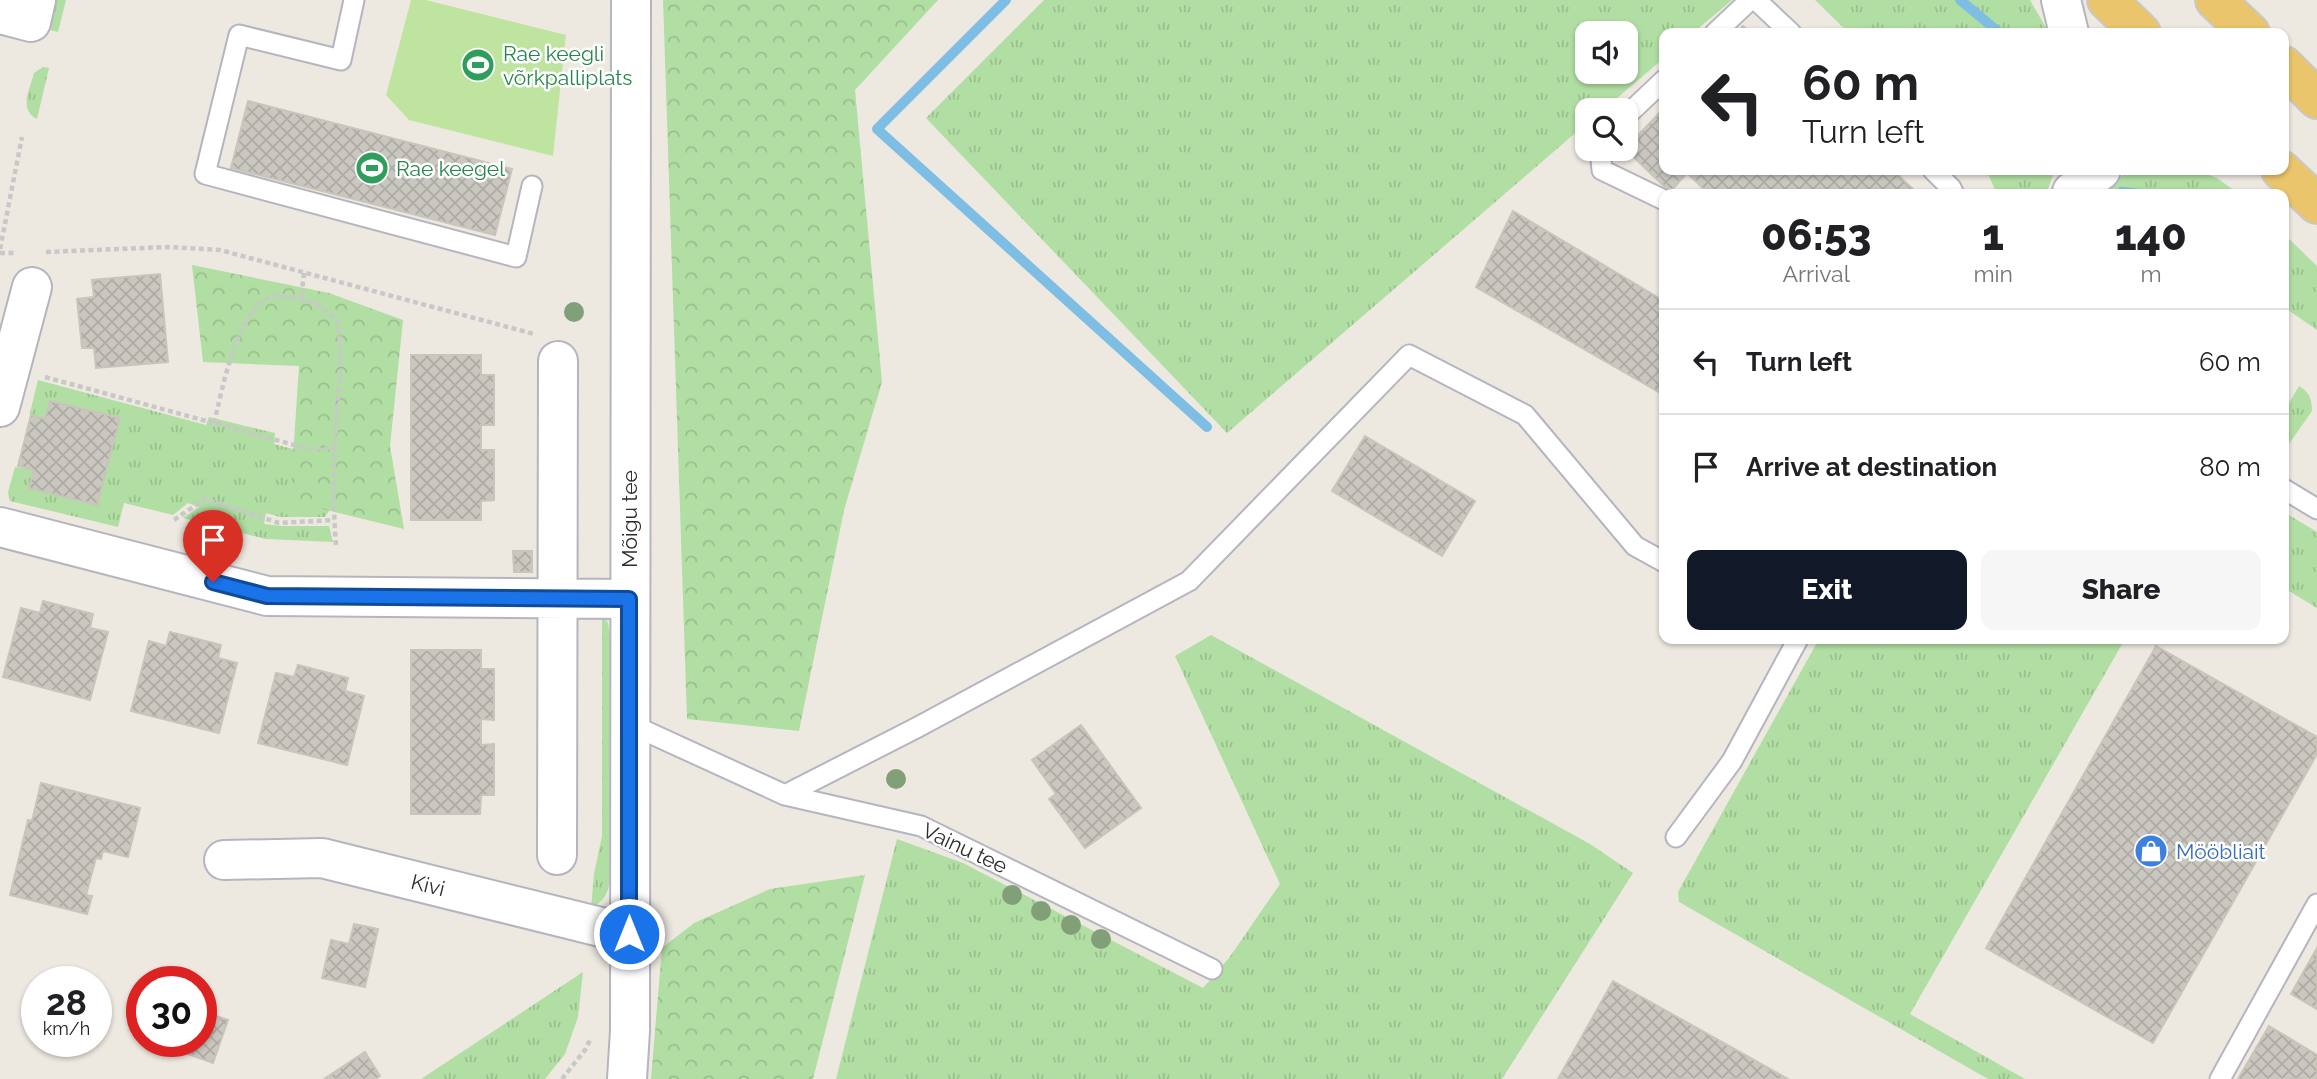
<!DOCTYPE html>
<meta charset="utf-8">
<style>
:root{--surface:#fff;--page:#f6f6f6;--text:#202124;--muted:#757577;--line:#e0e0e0;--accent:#111827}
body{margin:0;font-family:Raleway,sans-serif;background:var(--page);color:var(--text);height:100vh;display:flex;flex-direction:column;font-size:26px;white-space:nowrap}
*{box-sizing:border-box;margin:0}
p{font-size:23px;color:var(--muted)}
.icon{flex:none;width:38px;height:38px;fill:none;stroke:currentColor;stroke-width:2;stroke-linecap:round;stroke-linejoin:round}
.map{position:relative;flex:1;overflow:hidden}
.drawer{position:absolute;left:1659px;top:189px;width:630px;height:455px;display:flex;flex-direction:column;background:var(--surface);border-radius:14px;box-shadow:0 2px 5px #0004}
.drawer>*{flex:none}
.hud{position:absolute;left:1659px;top:28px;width:630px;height:147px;border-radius:14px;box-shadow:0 2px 5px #0004;background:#fff;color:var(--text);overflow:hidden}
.buttons{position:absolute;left:1575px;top:21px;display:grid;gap:14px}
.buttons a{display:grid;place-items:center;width:63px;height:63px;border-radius:14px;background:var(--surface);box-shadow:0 2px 5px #0004;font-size:35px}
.speed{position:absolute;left:21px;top:966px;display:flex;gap:14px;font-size:35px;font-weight:700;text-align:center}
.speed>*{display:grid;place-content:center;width:91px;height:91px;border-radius:50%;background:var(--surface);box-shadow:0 2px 5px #0004;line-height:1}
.speed small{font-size:18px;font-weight:400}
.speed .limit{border:10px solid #d22;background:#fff;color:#111}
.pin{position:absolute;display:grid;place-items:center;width:60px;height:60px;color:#fff;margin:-72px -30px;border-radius:50% 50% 50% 0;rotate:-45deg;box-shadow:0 0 7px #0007}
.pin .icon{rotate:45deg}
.me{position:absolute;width:77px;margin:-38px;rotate:0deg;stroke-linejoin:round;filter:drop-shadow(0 0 5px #0008)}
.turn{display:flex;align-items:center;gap:24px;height:147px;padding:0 28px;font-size:32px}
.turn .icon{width:91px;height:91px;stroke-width:2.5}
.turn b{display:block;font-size:49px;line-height:60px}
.eta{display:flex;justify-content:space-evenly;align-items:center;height:119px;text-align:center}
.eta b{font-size:42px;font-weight:800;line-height:49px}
.cta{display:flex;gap:14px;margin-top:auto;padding:14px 28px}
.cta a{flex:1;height:80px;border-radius:14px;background:var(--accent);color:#fff;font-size:28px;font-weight:800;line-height:80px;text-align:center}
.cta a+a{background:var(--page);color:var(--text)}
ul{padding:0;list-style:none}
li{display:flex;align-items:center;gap:21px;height:105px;padding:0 28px;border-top:2px solid var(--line)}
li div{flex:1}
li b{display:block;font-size:26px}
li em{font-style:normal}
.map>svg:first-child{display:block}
</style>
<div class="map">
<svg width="2317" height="1079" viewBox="0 0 2317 1079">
<defs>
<pattern id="grass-tufts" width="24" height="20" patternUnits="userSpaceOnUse" patternTransform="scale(1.75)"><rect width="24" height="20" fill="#b1dea3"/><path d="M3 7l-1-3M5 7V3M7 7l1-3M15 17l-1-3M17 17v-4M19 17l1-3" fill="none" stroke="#99bf8d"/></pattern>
<pattern id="forest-crowns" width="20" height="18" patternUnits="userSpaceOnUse" patternTransform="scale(1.75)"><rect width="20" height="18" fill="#b1dea3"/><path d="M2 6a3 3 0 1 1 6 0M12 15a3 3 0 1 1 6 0" fill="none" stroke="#99bf8d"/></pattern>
<pattern id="building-cross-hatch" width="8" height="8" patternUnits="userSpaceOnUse" patternTransform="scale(1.75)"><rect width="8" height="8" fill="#c9c7bf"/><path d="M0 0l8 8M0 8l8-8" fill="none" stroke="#adaba4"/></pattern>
</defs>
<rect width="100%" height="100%" fill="#ede9e1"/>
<path fill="url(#grass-tufts)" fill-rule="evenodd" d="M52,0H66L58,32L50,30L46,21Z
M1044,0H1732L1693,33H1664V58L1603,110H1587V123L1227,433L926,118ZM1587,33H1626V72H1587Z
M1815,0H2030L2049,33H1849Z
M43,67L49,68L37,119C18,109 30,89 34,73Z
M1986,170H2055L2046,194H1997Z
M2130,170H2195L2217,178L2239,194H2098Z
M2284,234L2317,266V330L2284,307Z
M38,380L206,425L209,417L275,433L274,444L312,454L331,508L325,517H280L266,513L264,524L280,526H329L333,542L266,539L183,518L199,507L188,503L173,515L124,503L118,527L10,501L8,492L15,467L34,470L29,488L97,505L120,418L51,401L45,419L31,415L30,413Z
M2299,386C2309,392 2312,398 2312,411L2284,451V407L2286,408Z
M2284,512L2317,532V608L2284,588Z
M602,613L608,623L610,635L611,865C609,887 611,896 591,909L594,874L602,836Z
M1211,635L1590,844L1633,873L1502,1079H836L897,839L963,863L1203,988L1229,958L1280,884L1175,656Z
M1819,639H2125L1910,1014L2025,1079H1988L1679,902L1678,892Z
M583,972L578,1017L565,1054L545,1079H421Z"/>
<path fill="url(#forest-crowns)" d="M663,0H938L855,90L882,382L844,510L799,731L687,719Z
M192,265L329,293L403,320L390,446L404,529L290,501L299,366L203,362Z
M865,875L813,1079H651L662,948L694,923L770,889Z"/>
<path fill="#bfe4a0" d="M411,0H426L566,35L553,156L409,120L386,95Z"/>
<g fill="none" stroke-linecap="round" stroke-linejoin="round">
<path stroke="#7fbee4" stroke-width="10" d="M1006,0L877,129L1207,427
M1960,0L2000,33
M2122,192L2141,194"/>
</g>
<path fill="url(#building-cross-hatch)" stroke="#c9c5bb" stroke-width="2" d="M1743,26L1751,33H1736Z
M248,101L512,169L495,235L231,168Z
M1664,108V170H1893L1918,194H1709L1687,173L1670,192L1625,149Z
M1513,211L1664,301V395L1476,287Z
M160,274L168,362L96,368L94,348H82L77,299L94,297L92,280Z
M411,355H481V375H494V425H481V450H494V500L481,501V520H411Z
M50,401L120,418L97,505L29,488L34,470L18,466L31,415L45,419Z
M1365,436L1475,501L1442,556L1332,491Z
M513,551H532V572H514Z
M43,601L93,614L90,628L108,632L90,700L3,677L21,608L40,613Z
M170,632L221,645L218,658L237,663L219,733L131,711L149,641L166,646Z
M2156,646L2317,737V754L2153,1043L1986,948Z
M411,650H481V669H494V720L481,719V745L494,744V795H481L480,814H411Z
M298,665L348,678L345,691L364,696L347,765L258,743L276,673L294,677Z
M1081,725L1141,808L1085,848L1049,799L1056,794L1032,760Z
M41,783L140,808L128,857L103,851L101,859L96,858L86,895L92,896L87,914L10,895L28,820L32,821Z
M354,924L378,929L365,987L322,978L331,940L349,944Z
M2317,948V1009L2291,994Z
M1613,981L1788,1079H1558Z
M201,1011L228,1020L213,1063L154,1042L201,1041Z
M2269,1026L2317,1055V1079H2238Z
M365,1052L380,1076L376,1079H324Z"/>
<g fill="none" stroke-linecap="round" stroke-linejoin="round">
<defs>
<path id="service" d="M354,0L341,60L239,35L205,174L516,257L532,186
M1756,0L1791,33
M1715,33L1750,0
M1626,116L1664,80
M1600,149L1602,170L1664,200
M1933,170L1951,188L1954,194
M2284,489L2317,509
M630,724L785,795L921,826L1212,969
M785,795L918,727L1189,581L1409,355L1525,415L1635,546L1664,562
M1676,837L1732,761L1798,639
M2220,1079L2317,904"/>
<path id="minor" d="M2061,0L2069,33
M0,14L31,22L36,0
M2072,192L2101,170
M0,407L32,287
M0,527L267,596L629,599
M557,855L558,361
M224,860L322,858L629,934
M627,1079L630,1031L631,0"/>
<path id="trunk" d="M2107,0L2141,33
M2215,0L2250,33
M2284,66L2317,99
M2281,170L2317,204"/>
</defs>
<use href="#service" stroke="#b4b5bf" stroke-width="23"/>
<use href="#minor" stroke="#b4b5bf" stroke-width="42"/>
<use href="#trunk" stroke="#c8c8c8" stroke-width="42"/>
<path stroke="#c8c8c8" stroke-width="4.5" stroke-dasharray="5 3.5" stroke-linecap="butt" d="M0,249L22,137
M46,252L168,247L220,250L534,334
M0,253H17
M304,273L301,299L317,304L337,320C344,355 338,391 336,427C333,467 333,507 336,546
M45,377L309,449L335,448
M214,423C222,391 236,312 269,298C279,294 291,297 301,299
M174,520L205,499L279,523L334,520
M562,1079L585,1050L591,1038"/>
<use href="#service" stroke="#fff" stroke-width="19"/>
<use href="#minor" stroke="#fff" stroke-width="38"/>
<use href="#trunk" stroke="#eac56c" stroke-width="38"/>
</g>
<g fill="#81a078">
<circle cx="574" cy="312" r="10"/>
<circle cx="896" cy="779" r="10"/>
<circle cx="1012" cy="895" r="10"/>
<circle cx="1041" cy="911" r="10"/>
<circle cx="1071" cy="925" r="10"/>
<circle cx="1101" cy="939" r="10"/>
</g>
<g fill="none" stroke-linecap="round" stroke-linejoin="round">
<defs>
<path id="route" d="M213,582L267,596L629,599V934"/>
</defs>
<use href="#route" stroke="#114b97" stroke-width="18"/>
<use href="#route" stroke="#1a73e8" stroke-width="12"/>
</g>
<defs>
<symbol id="stadium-disc" viewBox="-11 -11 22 22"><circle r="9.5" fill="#2e9e5b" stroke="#fff"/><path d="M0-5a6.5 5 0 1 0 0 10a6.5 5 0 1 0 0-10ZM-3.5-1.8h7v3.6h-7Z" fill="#fff"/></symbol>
<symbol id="shop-disc" viewBox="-11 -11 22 22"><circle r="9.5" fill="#3f7fe0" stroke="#fff"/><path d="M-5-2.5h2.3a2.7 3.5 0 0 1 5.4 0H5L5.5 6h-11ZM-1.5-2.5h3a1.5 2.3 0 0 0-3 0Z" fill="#fff"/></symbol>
</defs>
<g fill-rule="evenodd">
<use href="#stadium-disc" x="459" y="46" width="38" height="38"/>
<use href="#stadium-disc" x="353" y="149" width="38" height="38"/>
<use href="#shop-disc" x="2132" y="832" width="38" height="38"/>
</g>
<g text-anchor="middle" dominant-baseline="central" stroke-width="5" stroke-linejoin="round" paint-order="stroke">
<g font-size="21" fill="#27864d" stroke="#fff" text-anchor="start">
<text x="503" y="53">Rae keegli<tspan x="503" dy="24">võrkpalliplats</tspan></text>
<text x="396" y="168">Rae keegel</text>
</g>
<g font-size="21" fill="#2d2d2d" stroke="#fff">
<text transform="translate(629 519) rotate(-90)">Mõigu tee</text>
<text transform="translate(965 848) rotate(25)">Vainu tee</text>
<text transform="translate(428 885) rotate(14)">Kivi</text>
</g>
<g font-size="21" fill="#366cbe" stroke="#fff" text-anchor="start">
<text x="2176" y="851">Mööbliait</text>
</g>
</g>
</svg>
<div class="buttons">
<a><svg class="icon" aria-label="sound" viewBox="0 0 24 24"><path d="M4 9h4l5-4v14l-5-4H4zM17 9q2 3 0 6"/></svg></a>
<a><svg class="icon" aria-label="search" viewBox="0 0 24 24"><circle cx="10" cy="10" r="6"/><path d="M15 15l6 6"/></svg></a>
</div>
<div class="speed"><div>28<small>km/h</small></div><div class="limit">30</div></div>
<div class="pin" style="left:213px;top:582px;background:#d93025"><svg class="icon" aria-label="arrive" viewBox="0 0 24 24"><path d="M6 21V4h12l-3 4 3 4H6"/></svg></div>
<svg class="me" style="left:629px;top:934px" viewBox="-20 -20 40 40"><circle r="17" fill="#1a73e8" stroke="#fff" stroke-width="3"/><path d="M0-11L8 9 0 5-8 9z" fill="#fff"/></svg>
<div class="hud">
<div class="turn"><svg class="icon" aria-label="left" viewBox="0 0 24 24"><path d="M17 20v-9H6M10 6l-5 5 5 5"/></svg><div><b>60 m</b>Turn left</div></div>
</div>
<section class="drawer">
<div class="eta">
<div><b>06:53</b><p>Arrival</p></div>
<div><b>1</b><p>min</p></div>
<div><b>140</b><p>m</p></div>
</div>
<ul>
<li><svg class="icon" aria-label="left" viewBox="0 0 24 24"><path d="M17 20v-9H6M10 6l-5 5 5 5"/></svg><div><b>Turn left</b></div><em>60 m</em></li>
<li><svg class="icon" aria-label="arrive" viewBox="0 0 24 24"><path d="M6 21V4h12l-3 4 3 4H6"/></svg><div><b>Arrive at destination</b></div><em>80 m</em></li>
</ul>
<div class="cta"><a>Exit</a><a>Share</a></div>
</section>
</div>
